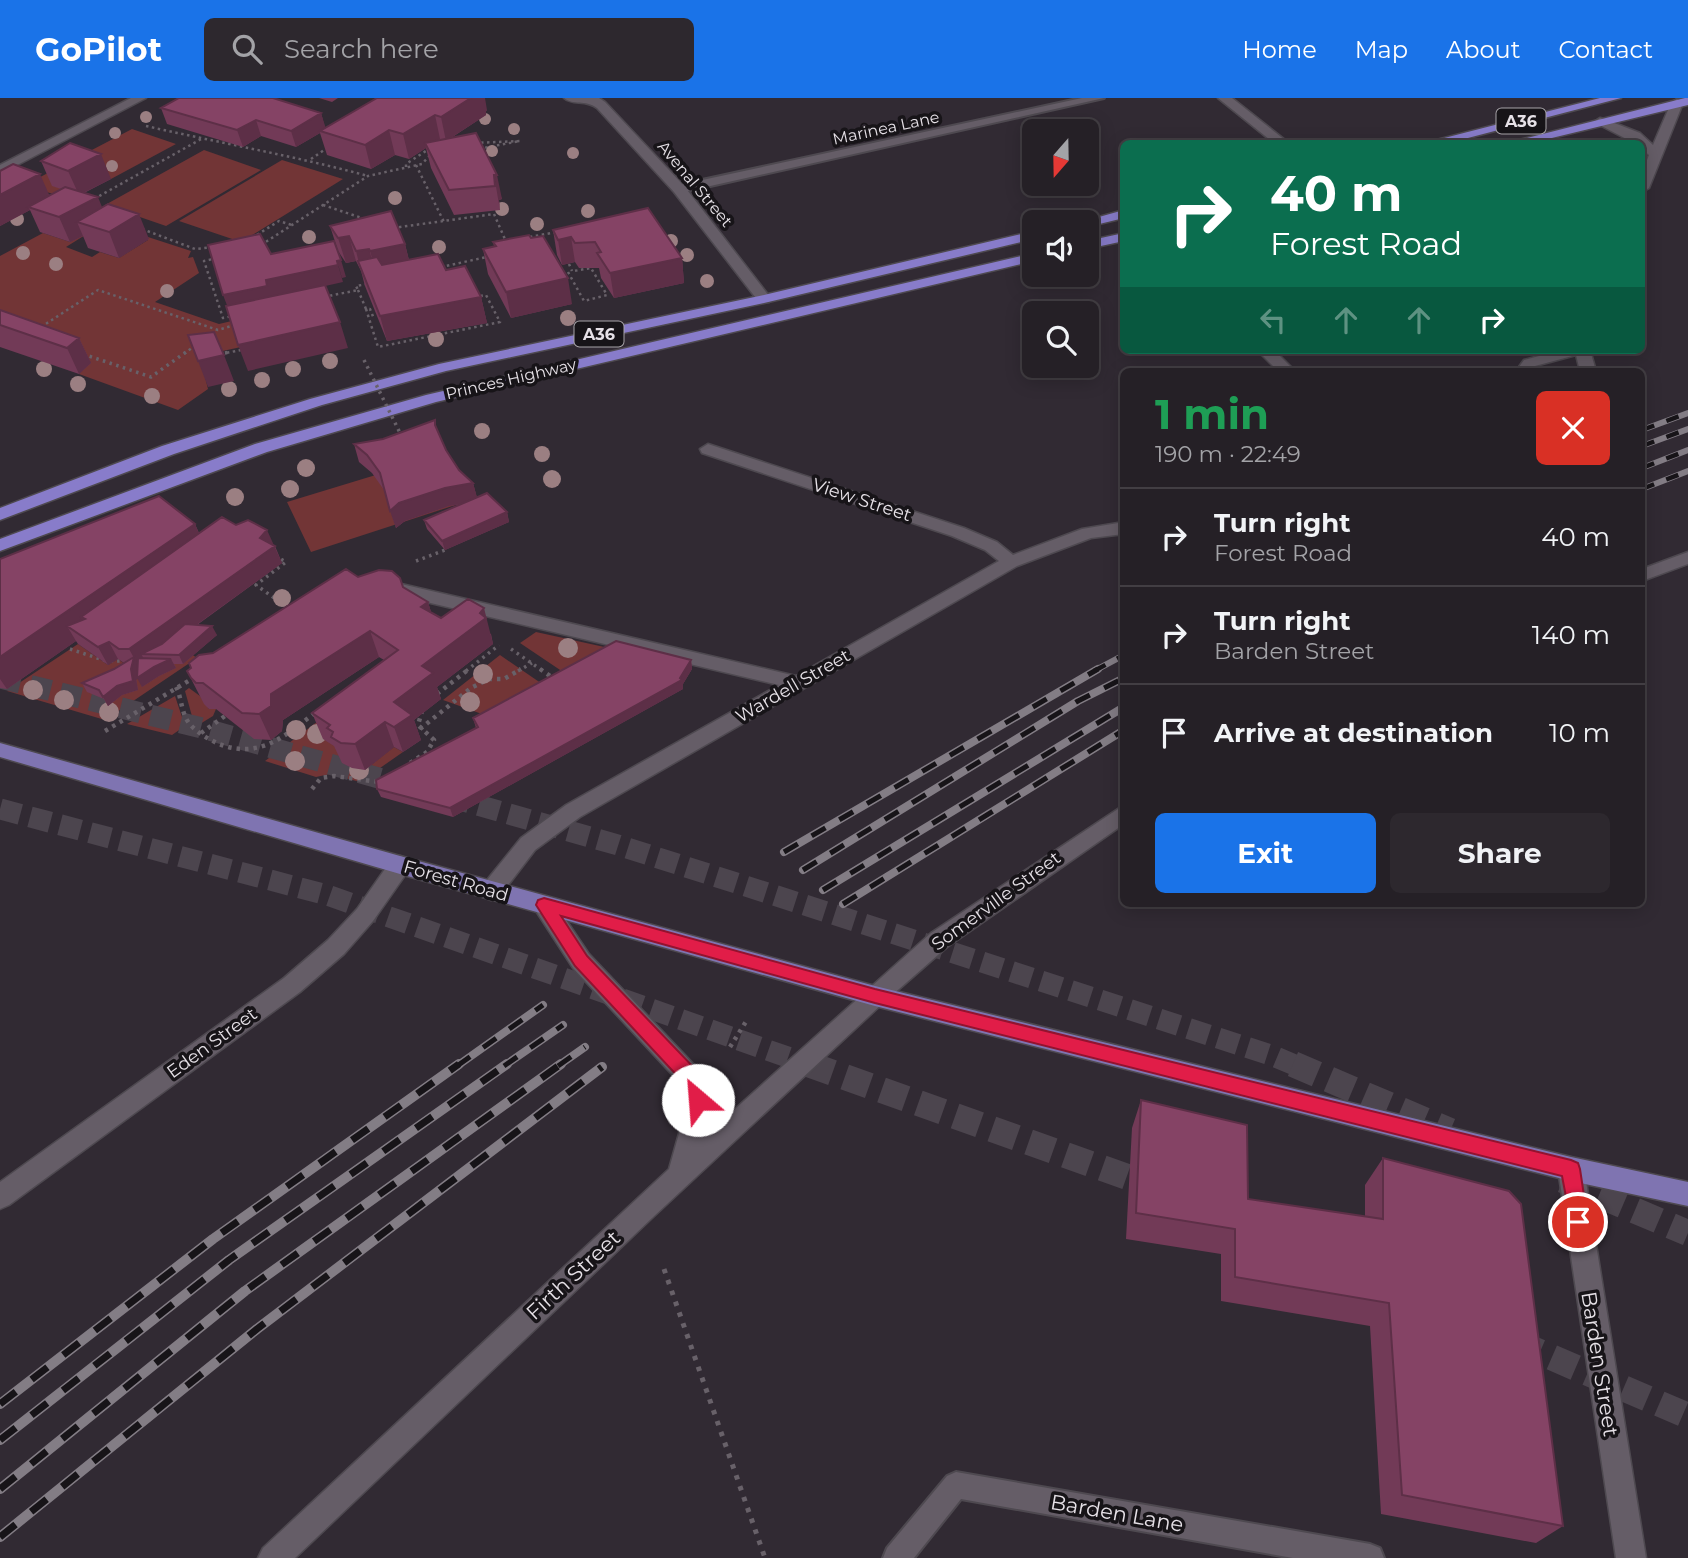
<!DOCTYPE html>
<meta charset="utf-8">
<style>
:root{--surface:#252026;--page:#2d282e;--text:#f1f3f6;--muted:#a3a3a7;--line:#423e43;--accent:#1a73e8}
body{margin:0;font-family:Montserrat,sans-serif;background:var(--page);color:var(--text);height:100vh;display:flex;flex-direction:column;font-size:26px;white-space:nowrap}
*{box-sizing:border-box;margin:0}
p{font-size:23px;color:var(--muted)}
.icon{flex:none;width:38px;height:38px;fill:none;stroke:currentColor;stroke-width:2;stroke-linecap:round;stroke-linejoin:round}
.map{position:relative;flex:1;overflow:hidden}
.drawer{position:absolute;left:1120px;top:270px;width:525px;height:539px;display:flex;flex-direction:column;background:var(--surface);border-radius:10px;box-shadow:0 4px 18px #0003,0 0 0 2px var(--line)}
.drawer>*{flex:none}
.guide{position:absolute;left:1120px;top:42px;width:525px;height:214px;border-radius:10px;box-shadow:0 4px 18px #0003,0 0 0 2px var(--line);background:#0b6e4f;color:#fff;overflow:hidden}
.needle{width:46px;rotate:200deg}
.controls{position:absolute;left:1022px;top:21px;display:grid;gap:14px}
.controls a{display:grid;place-items:center;width:77px;height:77px;border-radius:10px;background:var(--surface);box-shadow:0 4px 18px #0003,0 0 0 2px var(--line);font-size:35px}
.pin{position:absolute;display:grid;place-items:center;width:60px;height:60px;color:#fff;margin:-30px;border:4px solid #fff;border-radius:50%;box-shadow:0 2px 7px #0007}
.me{position:absolute;width:77px;margin:-38px;rotate:333deg;stroke-linejoin:round;filter:drop-shadow(0 0 5px #0008)}
.turn{display:flex;align-items:center;gap:24px;height:147px;padding:0 35px;font-size:32px}
.turn .icon{width:91px;height:91px;stroke-width:2.5}
.turn b{display:block;font-size:49px;line-height:60px}
.lanes{display:flex;align-items:center;height:66px;padding:0 35px;background:#0003;justify-content:center;gap:35px;direction:ltr}
.lanes .off{opacity:.35}
.round{display:grid;place-items:center;flex:none;width:74px;height:74px;border-radius:10px;background:var(--page)}
.overview{display:flex;align-items:center;justify-content:space-between;height:119px;padding:0 35px}
h1{font-size:42px;font-weight:700;line-height:52px;color:#1e9e55}
.button{display:flex;gap:14px;margin-top:auto;padding:14px 35px}
.button a{flex:1;height:80px;border-radius:10px;background:var(--accent);color:#fff;font-size:28px;font-weight:700;line-height:80px;text-align:center}
.button a+a{background:var(--page);color:var(--text)}
ul{padding:0;list-style:none}
li{display:flex;align-items:center;gap:21px;height:98px;padding:0 35px;border-top:2px solid var(--line)}
li div{flex:1}
li b{display:block;font-size:26px}
li em{font-style:normal}
header{display:flex;align-items:center;gap:42px;box-sizing:border-box;height:98px;padding:0 35px;background:var(--accent);color:#fff}
header strong{font-size:33px}
nav{display:flex;gap:38px;margin-inline-start:auto;font-size:24px}
.search{width:490px;height:63px;background:var(--page);display:flex;align-items:center;gap:18px;box-sizing:border-box;padding:0 24px;border-radius:10px;color:var(--muted);font-size:26px}
.map>svg:first-child{display:block}
</style>
<header>
<strong>GoPilot</strong>
<div class="search"><svg class="icon" aria-label="search" viewBox="0 0 24 24"><circle cx="10" cy="10" r="6"/><path d="M15 15l6 6"/></svg>Search here</div>
<nav><a>Home</a><a>Map</a><a>About</a><a>Contact</a></nav>
</header>
<div class="map">
<svg width="1688" height="1460" viewBox="0 0 1688 1460">
<rect width="100%" height="100%" fill="#312a33"/>
<path fill="#723536" d="M132,31L176,46L111,81L81,70L52,87L79,97L73,101L23,88Z
M204,52L261,72L166,128L105,107Z
M282,62L343,81L241,144L179,123Z
M98,129L66,149L92,159L100,154L119,160L148,142V139L191,153L188,160L193,159L199,175L155,204L219,226L274,213L241,249L200,258L208,291L178,312L79,276L91,264L10,237L0,244V158L43,135L70,144Z
M448,355L474,401L311,454L287,404Z
M536,534L618,552L569,578L520,545Z
M78,546L108,567L118,561L129,569L177,546L197,560L105,622L7,593Z
M500,557L548,590L493,620L443,602Z
M366,587L341,652L365,672L394,649L403,654L360,684L330,676L316,679L265,663Z
M189,590L200,598L209,611H216L213,618L195,629L185,593Z
M175,598L185,628L172,637L127,626Z"/>
<g fill="none" stroke-linecap="round" stroke-linejoin="round">
<path stroke="#4c454e" stroke-width="21" stroke-dasharray="21 10" stroke-linecap="butt" d="M0,580L202,630L407,688
M449,699L618,747L1271,957L1297,968
M0,711L327,797L813,968"/>
<path stroke="#4c454e" stroke-width="26" stroke-dasharray="26 13" stroke-linecap="butt" d="M808,966L1156,1089
M1293,966L1450,1033
M1563,1082L1688,1135
M1516,1244L1688,1318"/>
<defs>
<path id="service" d="M1082,0H1104L679,95L673,91L679,87Z
M956,1374L1370,1446L1380,1450L1384,1460H1293L961,1401L914,1460H883L887,1450L947,1378Z"/>
<path id="minor" d="M131,0H146L0,76V67Z
M564,0H599L605,4L684,88L769,198L771,201L769,204H759L674,94L597,10C585,1 573,8 564,0Z
M1218,0H1232L1290,46H1275Z
M1677,1L1683,5L1649,90L1642,94V75L1649,57L1642,51V46H1636L1594,24L1600,20L1604,21L1640,35L1653,47L1671,5Z
M1257,252H1274L1295,273H1278Z
M1562,252H1590L1596,273H1580L1576,257L1535,268L1532,273H1516L1524,262Z
M708,346L964,430L997,444L1013,457L1082,431L1124,424V436L1091,440L1017,468L580,719L535,752L499,799L491,802L483,799L480,793L483,787L521,740L566,707L779,587L384,494L375,488L378,484L384,482L796,578L999,463L985,452L952,438L702,355L700,351Z
M400,758L408,761L411,767L408,773L373,823L344,856L300,894L9,1107L0,1111V1084L284,880L328,842L357,811L392,761Z
M1571,1059L1580,1063L1584,1071L1646,1460H1616L1558,1071L1562,1063Z"/>
<path id="tertiary" d="M1688,454V466L1642,483V471Z
M1124,707V726L947,849L883,905L652,1120L295,1460H258L263,1450L669,1071L684,1018L681,986L573,870L536,813L533,807L536,801L544,798L552,801L589,856L700,973L709,1006L705,1038L931,835Z"/>
<path id="primary" d="M0,645L400,758L875,888L1571,1059L1688,1084V1108L1571,1083L875,908L400,776L0,659Z"/>
<path id="trunk" d="M1600,0H1621L1445,46H1421Z
M1685,0H1688V7L1527,46H1503Z
M1124,112V120L1087,129V124H1081Z
M1034,133V141L764,205L446,273L322,307L174,356L0,422V410L162,348L310,301L439,266L764,197Z
M1124,135V143L1087,151V143Z
M1034,155V163L436,304L267,354L0,453V441L255,346L426,297Z"/>
</defs>
<use href="#service" stroke="#4e4950" stroke-width="4"/>
<use href="#minor" stroke="#4e4950" stroke-width="3"/>
<use href="#tertiary" stroke="#4e4950" stroke-width="3"/>
<use href="#primary" stroke="#4e4950" stroke-width="3"/>
<use href="#trunk" stroke="#4e4950" stroke-width="3"/>
<path stroke="#686169" stroke-width="2.5" stroke-dasharray="2.5 3.5" stroke-linecap="butt" d="M146,28C220,45 295,58 368,78
M475,45L520,43L478,51
M311,61L330,48
M416,67L444,124
M406,69V66L432,49
M94,101L203,40
M323,107L365,121
M393,130L494,116L507,146
M142,131L195,151L214,149
M252,140L279,123L292,127
M524,140L557,134
M261,147L368,78L422,66L432,55
M217,160L204,163L223,220L233,218
M569,166L572,173
M441,169L487,159
M568,174L584,203L607,197L591,170L574,173
M358,192L366,211H370L374,221
M324,199L358,192L356,188L368,186
M366,211L378,249L500,224L486,197L480,198
M41,229L98,192L218,232L238,226
M184,256L197,246
M221,256L241,252"/>
<path stroke="#686169" stroke-width="3.5" stroke-dasharray="2.5 4.5" stroke-linecap="butt" d="M83,256L151,279L186,254
M218,256L231,254
M275,458L286,464L256,487L291,512
M416,463L445,452
M70,551L106,563H120
M511,551L543,573
M466,573L499,547
M518,573L532,565"/>
<path stroke="#686169" stroke-width="4.5" stroke-dasharray="3.5 5" stroke-linecap="butt" d="M540,571L553,580
M176,589C182,600 181,615 189,625C196,634 208,641 219,646C260,662 286,637 316,614
M437,596L469,571
M420,631L471,590L489,581H504L521,571
M105,633L195,579
M201,635L225,618
M410,665L427,654L434,642L418,627L422,613
M312,691L321,680L334,678L379,684
M730,949L747,922"/>
<path stroke="#686169" stroke-width="5" stroke-dasharray="4.5 7" stroke-linecap="butt" d="M664,1171L765,1460"/>
<use href="#service" fill="#655d67" fill-rule="evenodd"/>
<use href="#minor" fill="#655d67" fill-rule="evenodd"/>
<use href="#tertiary" fill="#655d67" fill-rule="evenodd"/>
<use href="#primary" fill="#7f74b1" fill-rule="evenodd"/>
<use href="#trunk" fill="#887cca" fill-rule="evenodd"/>
<defs>
<path id="rail-far2" d="M1642,332L1688,315
M1642,348L1688,331
M1642,370L1688,352
M1642,391L1688,373
M1094,573L1124,557"/>
<path id="rail-far1" d="M784,754L1098,571
M803,772L1078,603L1124,580
M823,792L1124,609
M843,806L1124,632
M457,968L543,907
M504,968L563,927
M558,968L585,949"/>
<path id="rail" d="M0,1306L213,1141L459,966
M0,1342L229,1162L507,966
M0,1391L245,1193L561,966
M0,1439L257,1231L602,969"/>
</defs>
<use href="#rail-far2" stroke="#837d85" stroke-width="6"/>
<use href="#rail-far1" stroke="#837d85" stroke-width="8"/>
<use href="#rail" stroke="#837d85" stroke-width="10"/>
<use href="#rail-far2" stroke="#171418" stroke-width="4.5" stroke-dasharray="13" stroke-linecap="butt"/>
<use href="#rail-far1" stroke="#171418" stroke-width="5" stroke-dasharray="16" stroke-linecap="butt"/>
<use href="#rail" stroke="#171418" stroke-width="7" stroke-dasharray="20" stroke-linecap="butt"/>
<path stroke="#686169" stroke-width="3.5" stroke-dasharray="2.5 4.5" stroke-linecap="butt" d="M364,262L402,339"/>
</g>
<g fill="#9b7f82">
<circle cx="146" cy="19" r="6"/>
<circle cx="485" cy="21" r="6"/>
<circle cx="514" cy="31" r="6"/>
<circle cx="115" cy="35" r="6"/>
<circle cx="492" cy="53" r="6"/>
<circle cx="573" cy="55" r="6"/>
<circle cx="112" cy="68" r="6"/>
<circle cx="395" cy="100" r="7"/>
<circle cx="502" cy="111" r="7"/>
<circle cx="588" cy="113" r="7"/>
<circle cx="17" cy="121" r="7"/>
<circle cx="537" cy="126" r="7"/>
<circle cx="309" cy="139" r="7"/>
<circle cx="671" cy="143" r="7"/>
<circle cx="439" cy="149" r="7"/>
<circle cx="23" cy="155" r="7"/>
<circle cx="687" cy="157" r="7"/>
<circle cx="56" cy="166" r="7"/>
<circle cx="707" cy="183" r="7"/>
<circle cx="167" cy="193" r="7"/>
<circle cx="568" cy="220" r="8"/>
<circle cx="436" cy="241" r="8"/>
<circle cx="330" cy="263" r="8"/>
<circle cx="44" cy="271" r="8"/>
<circle cx="293" cy="271" r="8"/>
<circle cx="262" cy="282" r="8"/>
<circle cx="78" cy="286" r="8"/>
<circle cx="229" cy="291" r="8"/>
<circle cx="152" cy="298" r="8"/>
<circle cx="482" cy="333" r="8"/>
<circle cx="542" cy="356" r="8"/>
<circle cx="306" cy="370" r="9"/>
<circle cx="552" cy="381" r="9"/>
<circle cx="290" cy="391" r="9"/>
<circle cx="235" cy="399" r="9"/>
<circle cx="282" cy="500" r="9"/>
<circle cx="568" cy="550" r="10"/>
<circle cx="483" cy="576" r="10"/>
<circle cx="33" cy="592" r="10"/>
<circle cx="64" cy="602" r="10"/>
<circle cx="470" cy="604" r="10"/>
<circle cx="109" cy="614" r="10"/>
<circle cx="296" cy="632" r="10"/>
<circle cx="317" cy="636" r="10"/>
<circle cx="295" cy="663" r="10"/>
<circle cx="359" cy="672" r="10"/>
</g>
<path fill="#723a57" d="M319,0H338L332,4Z
M377,0L487,12L486,13V17L451,40L476,35L502,101L499,102L500,112L454,117L431,70L426,50L409,61L395,57L371,71L327,57L320,35L296,49L261,38L243,49L167,26L161,10L321,15L325,30Z
M41,63L111,81L84,95L102,110L149,141L119,160L88,150L83,138L70,144L40,134L30,112L0,128V73L50,97L61,91L52,88Z
M330,128L405,146L409,162L446,172L481,199L487,225L387,243L365,188L361,173L356,163L346,165L338,153Z
M553,132L682,160L684,185L614,200L601,180L599,170H579L575,164L562,167L557,157Z
M493,144L572,206L511,220L488,176L483,151L494,148Z
M0,212L79,240L91,265L79,276L0,249Z
M439,337L446,352L459,372L473,385L477,400L507,414L509,424L445,452L427,431L424,422L463,406L449,408L405,423L396,430L384,392L372,375L359,364L354,346Z
M195,426L199,435L273,447L275,448L282,465L197,527L217,537L183,566H174L176,570L159,578L142,589L137,575L136,580L138,592L122,597L108,608L104,601L87,594L82,585L114,571L124,565L118,561L108,567L78,546L76,543L7,591L0,590V461Z
M358,479L404,490L428,504L431,514L441,520L491,536L493,546L437,589L441,601L414,622L421,642L403,654L394,649L365,672L352,670L342,665L334,648L323,641L312,615L384,562L379,559L283,622L282,633L271,642L254,641L216,611H209L204,606L187,573L213,555Z
M691,562L692,571L683,586V591L453,719L381,699L377,691L476,630L473,620Z
M1141,1002L1248,1101L1365,1118V1087L1383,1060L1563,1428L1536,1445L1381,1416L1370,1228L1221,1203V1156L1126,1141L1132,1030Z"/>
<path fill="#5d2f47" d="M469,0H485L487,12L486,13V17L446,43L441,19Z
M321,15L326,31L320,33V35L296,49L291,33Z
M435,17L440,41L427,49L425,45L426,50L409,61L403,36Z
M256,22L261,38L243,49L237,32Z
M389,32L395,57L371,71L365,47Z
M101,56L111,81L79,97L68,73Z
M40,76L51,101L28,109L30,112L0,128V97Z
M494,77H497L502,101L499,102L500,112Z
M98,99L108,124H77L83,138L70,144L59,119Z
M139,116L149,141L119,160L109,134Z
M349,138L356,163L346,165L338,140Z
M571,139L575,164L562,167L558,142Z
M405,146L411,171L377,178L370,153Z
M369,151L376,176L360,169L356,153Z
M682,160L684,185L614,200L610,175Z
M341,162L346,179L342,180L337,163Z
M338,167L343,184L272,200L230,215L223,197L266,182Z
M568,180L572,206L511,220L506,194Z
M481,199L487,225L387,243L380,218Z
M340,224L348,250L248,273L238,247Z
M79,240L91,265L79,276L67,250Z
M224,257L234,283L208,289L198,263Z
M473,385L478,403L449,408L405,423L396,430L390,413L399,405L445,390Z
M507,414L509,424L445,452L442,443Z
M195,426L206,453L85,521L81,519L89,534L67,528L76,543L7,591L0,581V559Z
M267,432L282,465L156,556H141L146,564L139,569L136,580L138,592L122,597L108,608L103,599L131,571L134,560L129,551L260,440Z
M428,504L436,530L421,509Z
M484,510L493,546L437,589L441,601L414,622L421,642L403,654L394,629V604L422,568Z
M212,528L217,537L183,566L179,557Z
M370,533L379,559L283,622L282,633L271,642L259,616L271,596Z
M109,544L118,561L108,567L98,549Z
M171,561L176,570L159,578L142,589L137,580L154,569Z
M691,562L692,571L683,586V591L453,719L450,710L680,580Z
M385,624L394,649L365,672L355,646Z"/>
<path fill="#854365" stroke="#5d2f47" stroke-width="2" d="M179,0H273L321,15L291,33L256,22L237,32L161,10Z
M377,0H471L441,19L435,17L403,36L389,32L365,47L320,33Z
M476,35L497,77H494L495,88L449,92L425,45Z
M70,45L101,56L68,73L41,63Z
M13,66L40,76L0,97V73Z
M65,89L98,99L59,119L28,109Z
M108,106L139,116L109,134L77,124Z
M648,110L682,160L610,175L597,155L601,154L595,144L575,145L571,139L558,142L553,132Z
M391,113L405,146L370,153L369,151L356,153L349,138L338,140L330,128Z
M260,136L271,156L334,143L341,162L337,163L338,167L266,182L267,188L223,197L208,147Z
M529,137L531,140L543,138L568,180L506,194L483,151L496,148L493,144Z
M438,156L446,172L465,168L481,199L380,218L358,163L377,159L382,167Z
M325,187L340,224L238,247L226,208Z
M0,212L79,240L67,250L0,227Z
M214,234L224,257L198,263L188,237Z
M435,322V327L446,352L459,372L473,385L445,390L399,405L390,413L380,375L367,357L354,346L383,341Z
M487,395L507,414L442,443L424,422Z
M159,398L195,426L0,559V461Z
M222,419L236,427L248,422L267,432L260,440L275,448L129,551H119L109,544L98,549L67,528L85,521L81,519Z
M346,471L358,479L379,472L392,473L400,480L403,489L428,504L421,509L441,520L468,501L484,510L480,515L486,520L422,568L433,575L394,604L412,617L394,629L385,624L355,646L341,645L331,639L333,634L327,630L330,627L312,615L398,552L370,533L271,596V608L259,616L242,615L203,585H196L191,580L187,573L191,570L189,565L199,557L213,555Z
M185,526L212,528L179,557L141,556L162,546Z
M616,543L691,562L680,580L682,582L450,710L377,691L376,682L478,629L473,620Z
M134,559L131,571L133,583L117,588L103,599L99,592L82,585L114,571Z
M138,560L171,561L154,569L137,580Z
M1141,1002L1247,1027L1248,1101L1383,1121V1060L1509,1093L1521,1106L1563,1428L1402,1397L1389,1205L1235,1179V1131L1136,1115Z"/>
<path fill="#e11d48" stroke="#92132f" stroke-width="2" d="M544,800L875,891L1571,1062L1578,1065L1580,1071L1588,1124L1585,1130L1578,1133L1572,1130L1562,1078L875,905L561,818L587,858L699,975L708,1002L705,1008L698,1010L692,1008L684,985L575,868L536,807L538,802Z"/>
<g text-anchor="middle" dominant-baseline="central" stroke-width="7" stroke-linejoin="round" paint-order="stroke">
<g fill="#171418" stroke="#a8a4a9" stroke-width="2">
<rect x="1496.5" y="10.5" width="49" height="25" rx="5"/>
<rect x="574.5" y="223.5" width="49" height="25" rx="5"/>
</g>
<g font-size="16" font-weight="bold" fill="#e6e1e7">
<text x="1521" y="23">A36</text>
<text x="599" y="236">A36</text>
</g>
<g font-size="16" fill="#e6e1e7" stroke="#171418">
<text transform="translate(886 30) rotate(-12)">Marinea Lane</text>
<text transform="translate(695 86) rotate(50)">Avenal Street</text>
<text transform="translate(511 281) rotate(-13)">Princes Highway</text>
</g>
<g font-size="18" fill="#e6e1e7" stroke="#171418">
<text transform="translate(862 402) rotate(18)">View Street</text>
<text transform="translate(793 588) rotate(-30)">Wardell Street</text>
<text transform="translate(456 783) rotate(16)">Forest Road</text>
<text transform="translate(996 803) rotate(-36)">Somerville Street</text>
<text transform="translate(212 945) rotate(-36)">Eden Street</text>
</g>
<g font-size="21" fill="#e6e1e7" stroke="#171418">
<text transform="translate(573 1177) rotate(-43)">Firth Street</text>
<text transform="translate(1600 1266) rotate(81)">Barden Street</text>
<text transform="translate(1117 1415) rotate(10)">Barden Lane</text>
</g>
</g>
</svg>
<div class="controls">
<a><svg class="needle" viewBox="-14 -14 28 28"><path d="M0-13l5 13h-10z" fill="#e53935"/><path d="M0 13l5-13h-10z" fill="#a3a3a7"/></svg></a>
<a><svg class="icon" aria-label="sound" viewBox="0 0 24 24"><path d="M4 9h4l5-4v14l-5-4H4zM17 9q2 3 0 6"/></svg></a>
<a><svg class="icon" aria-label="search" viewBox="0 0 24 24"><circle cx="10" cy="10" r="6"/><path d="M15 15l6 6"/></svg></a>
</div>
<div class="pin" style="left:1578px;top:1124px;background:#d93025"><svg class="icon" aria-label="arrive" viewBox="0 0 24 24"><path d="M6 21V4h12l-3 4 3 4H6"/></svg></div>
<svg class="me" style="left:698px;top:1002px" viewBox="-20 -20 40 40"><circle r="19" fill="#fff"/><path d="M0-13L10 11 0 6-10 11z" fill="#e11d48"/></svg>
<div class="guide">
<div class="turn"><svg class="icon" aria-label="right" viewBox="0 0 24 24"><path d="M7 20v-9h11M14 6l5 5-5 5"/></svg><div><b>40 m</b>Forest Road</div></div>
<div class="lanes"><svg class="icon off" aria-label="left" viewBox="0 0 24 24"><path d="M17 20v-9H6M10 6l-5 5 5 5"/></svg><svg class="icon off" aria-label="ahead" viewBox="0 0 24 24"><path d="M12 20V5M6 11l6-6 6 6"/></svg><svg class="icon off" aria-label="ahead" viewBox="0 0 24 24"><path d="M12 20V5M6 11l6-6 6 6"/></svg><svg class="icon" aria-label="right" viewBox="0 0 24 24"><path d="M7 20v-9h11M14 6l5 5-5 5"/></svg></div>
</div>
<section class="drawer">
<div class="overview"><div><h1>1 min</h1><p>190 m · 22:49</p></div><a class="round" style="background:#d93025;color:#fff"><svg class="icon" aria-label="close" viewBox="0 0 24 24"><path d="M6 6l12 12M18 6L6 18"/></svg></a></div>
<ul>
<li><svg class="icon" aria-label="right" viewBox="0 0 24 24"><path d="M7 20v-9h11M14 6l5 5-5 5"/></svg><div><b>Turn right</b><p>Forest Road</p></div><em>40 m</em></li>
<li><svg class="icon" aria-label="right" viewBox="0 0 24 24"><path d="M7 20v-9h11M14 6l5 5-5 5"/></svg><div><b>Turn right</b><p>Barden Street</p></div><em>140 m</em></li>
<li><svg class="icon" aria-label="arrive" viewBox="0 0 24 24"><path d="M6 21V4h12l-3 4 3 4H6"/></svg><div><b>Arrive at destination</b></div><em>10 m</em></li>
</ul>
<div class="button"><a>Exit</a><a>Share</a></div>
</section>
</div>
